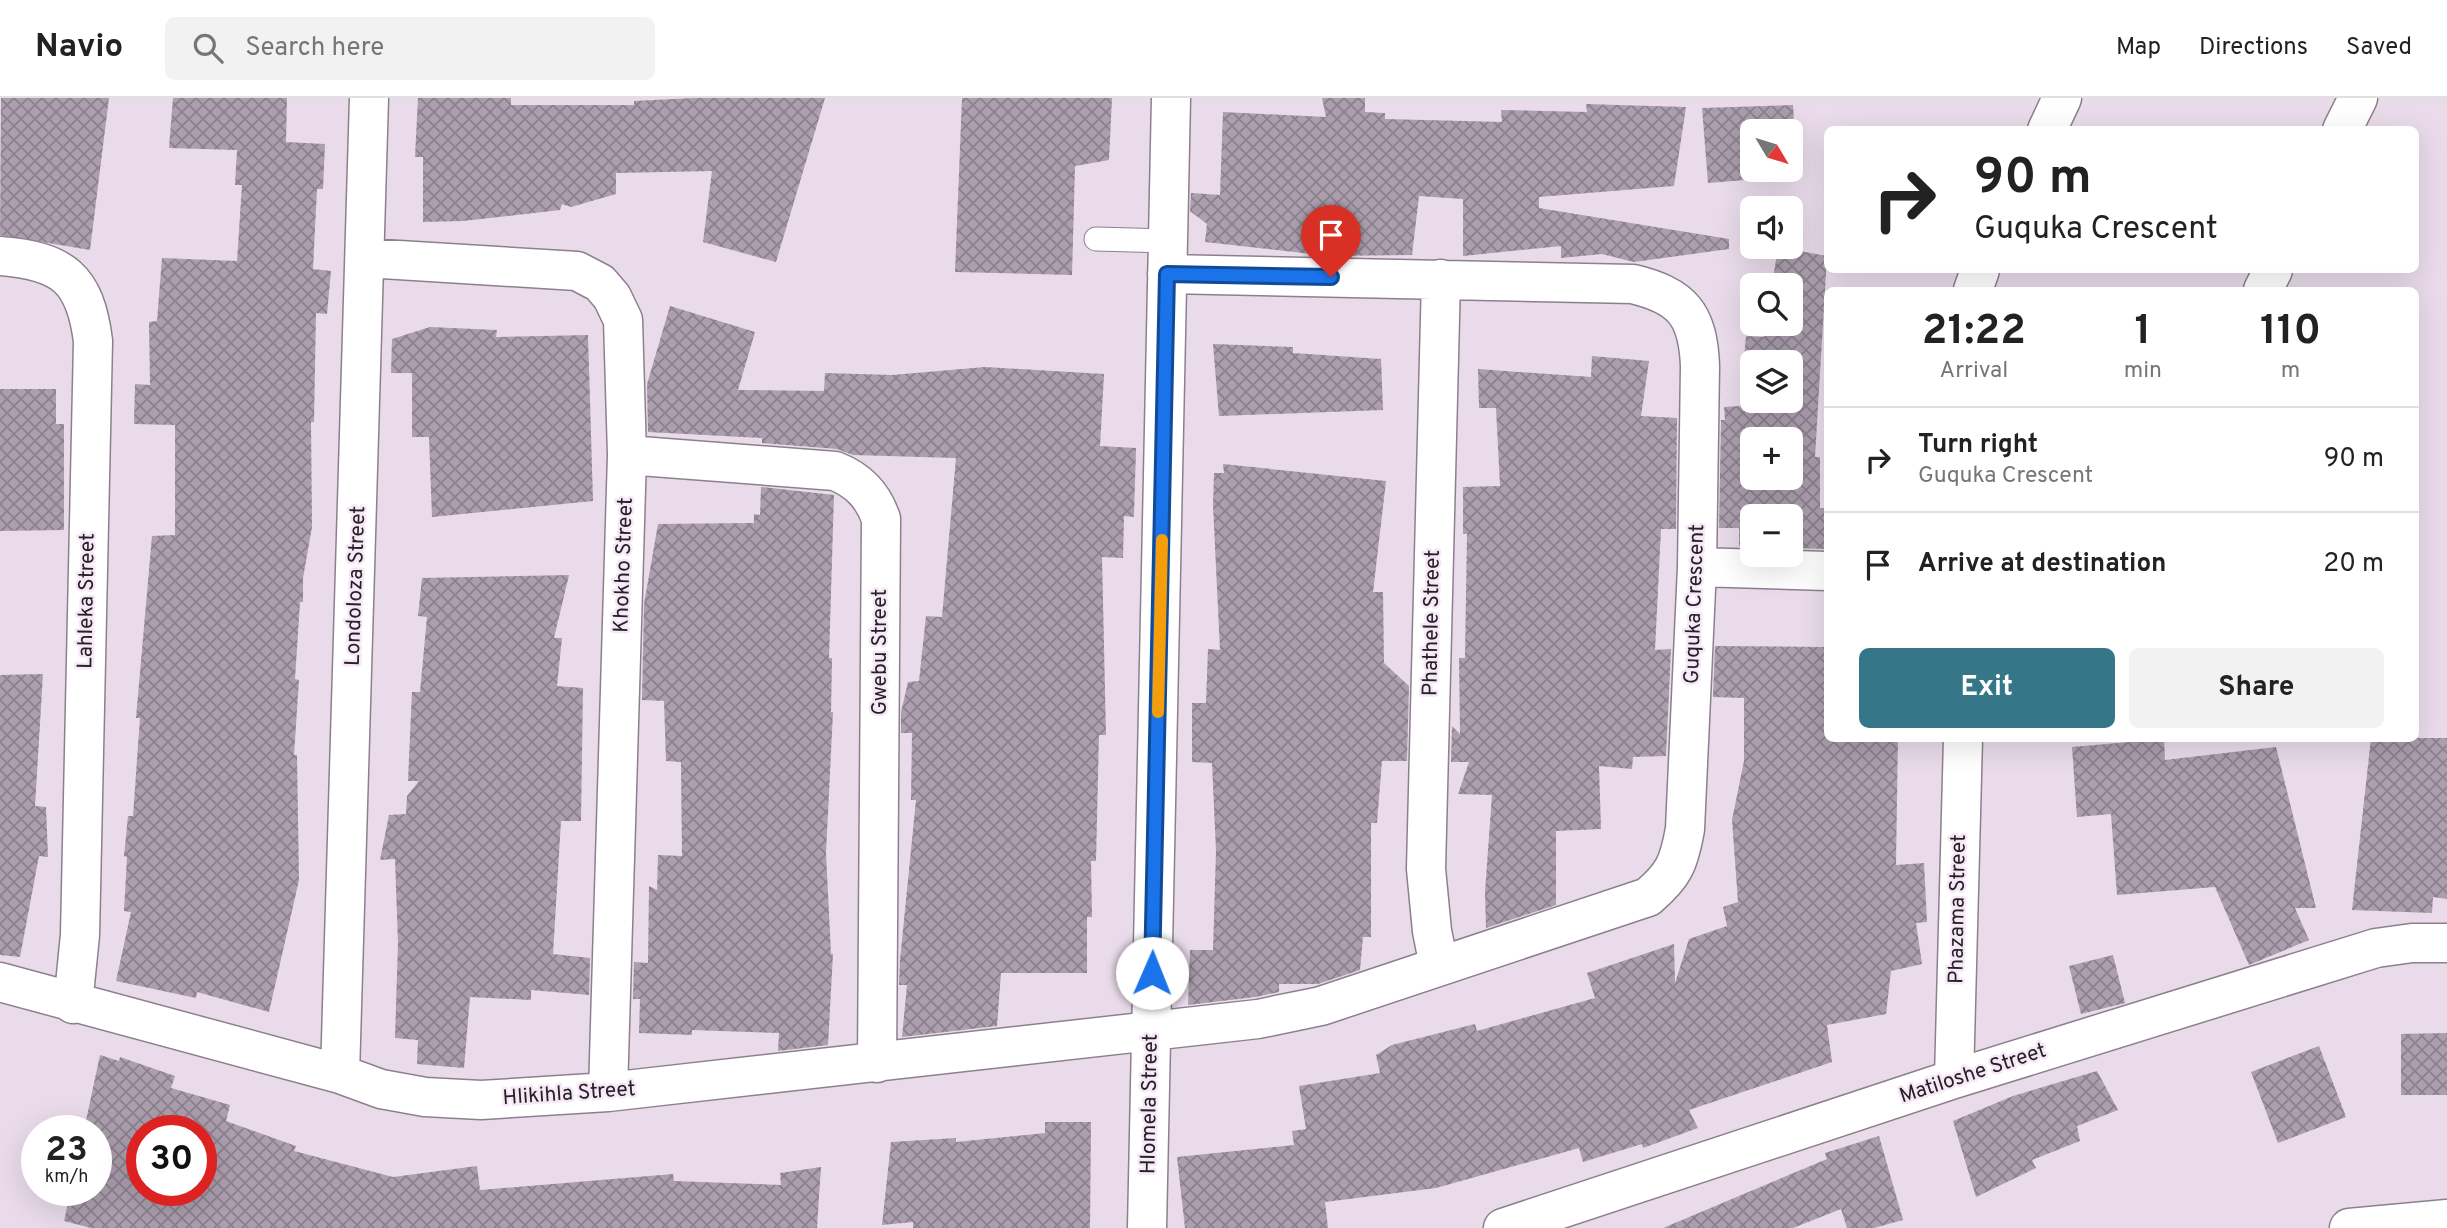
<!DOCTYPE html>
<meta charset="utf-8">
<style>
:root{--surface:#fff;--page:#f2f2f2;--text:#222;--muted:#767676;--line:#e0e0e0;--accent:#357789}
body{margin:0;font-family:Overpass,sans-serif;background:var(--page);color:var(--text);height:100vh;display:flex;flex-direction:column;font-size:26px;white-space:nowrap}
*{box-sizing:border-box;margin:0}
p{font-size:23px;color:var(--muted)}
.icon{flex:none;width:38px;height:38px;fill:none;stroke:currentColor;stroke-width:2;stroke-linecap:round;stroke-linejoin:round}
.map{position:relative;flex:1;overflow:hidden}
.details{position:absolute;left:1824px;top:189px;width:595px;height:455px;display:flex;flex-direction:column;background:var(--surface);border-radius:10px;box-shadow:0 7px 28px #0002}
.details>*{flex:none}
.top-card{position:absolute;left:1824px;top:28px;width:595px;height:147px;border-radius:10px;box-shadow:0 7px 28px #0002;background:#fff;color:var(--text);overflow:hidden}
.needle{width:46px;rotate:128deg}
.tools{position:absolute;left:1740px;top:21px;display:grid;gap:14px}
.tools a{display:grid;place-items:center;width:63px;height:63px;border-radius:10px;background:var(--surface);box-shadow:0 7px 28px #0002;font-size:35px}
.speed{position:absolute;left:21px;top:1017px;display:flex;gap:14px;font-size:35px;font-weight:700;text-align:center}
.speed>*{display:grid;place-content:center;width:91px;height:91px;border-radius:50%;background:var(--surface);box-shadow:0 7px 28px #0002;line-height:1}
.speed small{font-size:18px;font-weight:400}
.speed .limit{border:10px solid #d22;background:#fff;color:#111}
.pin{position:absolute;display:grid;place-items:center;width:60px;height:60px;color:#fff;margin:-72px -30px;border-radius:50% 50% 50% 0;rotate:-45deg;box-shadow:0 0 7px #0007}
.pin .icon{rotate:45deg}
.me{position:absolute;width:77px;margin:-38px;rotate:1deg;stroke-linejoin:round;filter:drop-shadow(0 0 5px #0008)}
.turn{display:flex;align-items:center;gap:24px;height:147px;padding:0 35px;font-size:32px}
.turn .icon{width:91px;height:91px;stroke-width:2.5}
.turn b{display:block;font-size:49px;line-height:60px}
.eta{display:flex;justify-content:space-evenly;align-items:center;height:119px;text-align:center}
.eta b{font-size:42px;font-weight:700;line-height:49px}
.action{display:flex;gap:14px;margin-top:auto;padding:14px 35px}
.action a{flex:1;height:80px;border-radius:10px;background:var(--accent);color:#fff;font-size:28px;font-weight:700;line-height:80px;text-align:center}
.action a+a{background:var(--page);color:var(--text)}
ul{padding:0;list-style:none}
li{display:flex;align-items:center;gap:21px;height:105px;padding:0 35px;border-top:2px solid var(--line)}
li div{flex:1}
li b{display:block;font-size:26px}
li em{font-style:normal}
header{display:flex;align-items:center;gap:42px;box-sizing:border-box;height:98px;padding:0 35px;background:var(--surface);border-bottom:2px solid var(--line)}
header strong{font-size:33px}
nav{display:flex;gap:38px;margin-inline-start:auto;font-size:24px}
.search{width:490px;height:63px;background:var(--page);display:flex;align-items:center;gap:18px;box-sizing:border-box;padding:0 24px;border-radius:10px;color:var(--muted);font-size:26px}
.map>svg:first-child{display:block}
</style>
<header>
<strong>Navio</strong>
<div class="search"><svg class="icon" aria-label="search" viewBox="0 0 24 24"><circle cx="10" cy="10" r="6"/><path d="M15 15l6 6"/></svg>Search here</div>
<nav><a>Map</a><a>Directions</a><a>Saved</a></nav>
</header>
<div class="map">
<svg width="2447" height="1130" viewBox="0 0 2447 1130">
<defs>
<pattern id="building-cross-hatch" width="8" height="8" patternUnits="userSpaceOnUse" patternTransform="scale(1.75)"><rect width="8" height="8" fill="#ab9ead"/><path d="M0 0l8 8M0 8l8-8" fill="none" stroke="#8b808d"/></pattern>
</defs>
<rect width="100%" height="100%" fill="#e9dbea"/>
<path fill="url(#building-cross-hatch)" fill-rule="evenodd" d="M1,0H109L90,152L0,137Z
M173,0H287L286,44L325,46L323,91H317L313,171L331,173L327,216L316,215L314,324H311L312,429L303,480V504H300L295,581L299,582L294,657H297L299,782L269,914L197,894L196,900L116,883L131,814L124,813L127,759L124,758L128,718H133L140,620H136L152,438L175,437V327L134,326L135,286L150,287L149,224L157,223L162,160L237,163L242,87H235L237,52L169,50Z
M418,0H511V7H634V3L693,0H825L776,164L703,144L712,73L616,75V96L571,109L562,106L560,112L463,123L423,124V59H415Z
M962,0H1112L1109,62L1075,68L1072,177L955,174Z
M1322,0H1365V14L1385,15V21L1502,24L1501,12L1587,14L1586,6L1686,9L1674,88L1539,99V110L1729,141V151L1634,164L1602,156L1561,160V148L1463,158V101L1419,98L1412,157L1329,158L1205,144L1207,126L1190,113L1191,95L1220,97L1223,14L1326,19Z
M1793,7L1797,78L1708,85L1702,10ZM1752,33H1790V72H1752Z
M1778,149L1827,158L1815,359H1820V410H1825L1826,451L1790,450V418H1752V449L1739,448V430H1719L1721,322H1725L1724,309L1740,308L1746,238L1764,239L1766,226H1790V187H1772ZM1752,264H1790V303H1752ZM1752,341H1790V380H1752Z
M670,208L755,234L738,292L824,293L825,275L892,277L985,269L1104,276L1100,348L1136,350L1134,419L1124,418L1123,460L1102,459L1106,637H1099L1096,763H1091L1092,819H1087V875H1001L997,928L902,939L907,887H899L900,862L916,702H911L912,635H901V614L908,584L919,583L926,518L942,519L956,360L853,357L837,351L762,345V340L648,334L647,286Z
M430,229L497,232L496,239L588,237L593,403L432,419L429,339H412V275H391L392,241Z
M1213,246L1293,249V255L1381,261L1383,312L1219,318Z
M1592,258L1649,263L1641,318L1677,320L1676,431H1661L1655,552L1671,551L1666,658L1633,659L1632,671L1599,668L1601,731L1556,733V807L1486,830L1485,794L1492,697L1458,696L1469,664H1451L1452,628L1460,636L1459,560H1465L1467,436H1463V389L1500,388L1496,310H1479L1478,271L1591,279Z
M0,291H56V326H64V432L0,433Z
M1223,366L1386,383L1373,494H1383L1384,565L1409,588L1407,663H1382L1377,725H1371V839H1363L1360,872L1318,886H1279V894L1255,899L1188,907L1190,852H1213L1216,753L1212,665L1192,664V605H1206L1208,551L1220,552L1213,407L1214,375H1224Z
M761,389L834,397L829,560H832L831,614H833L826,755L831,856H833L828,947L778,953L779,935L692,932V937L639,935L640,901H633L634,864L648,865L649,788L657,792L658,757L682,758L681,664L666,663L664,603L642,602L644,506L658,426L754,425V416L760,417Z
M569,477L554,540H562L557,588L583,590L581,723H561L553,856L590,860L589,897L531,892V902L470,899L464,970L417,966L418,942L395,940L398,845L395,761L380,762L389,717L406,716L407,698L419,683H408L412,594H420L427,519L418,518L422,480Z
M1715,548L1825,549L1826,640H1898L1896,767L1924,765L1927,824L1916,825L1922,866L1891,873L1886,916L1827,927L1832,964L1689,1012L1698,1030L1643,1050L1642,1046L1583,1064L1579,1050L1436,1090L1325,1104L1328,1130H1185L1177,1059L1294,1047L1292,1033L1306,1031L1299,988L1380,975L1376,957L1392,947L1475,926L1477,933L1595,900L1587,875L1674,846L1675,885L1689,841L1727,828L1723,809L1738,804L1732,722L1744,663V600L1713,599Z
M43,576L35,708L46,709L48,759L39,758L20,859L0,857V577Z
M2371,640H2447V801L2433,799L2432,815L2352,812Z
M2164,641L2165,662L2276,649L2316,810H2295L2309,842L2249,867L2215,789L2117,797L2111,716L2077,719L2072,649Z
M2113,857L2125,905L2081,916L2069,868Z
M2447,935V997H2401V936Z
M2319,948L2346,1019L2278,1045L2251,974Z
M100,957L119,963L120,959L175,978L171,990L230,1007L226,1023L296,1048L294,1053L393,1079L477,1068L480,1092L673,1076L674,1083L781,1087L780,1075L821,1069L817,1130H91L64,1123L71,1092H96V1032H84ZM142,1032H201V1092H142Z
M2097,973L2118,1012L2077,1028L2080,1043L2032,1062L2036,1070L1976,1099L1953,1023L2013,998Z
M1045,1024H1091L1090,1130H913V1124L882,1127L891,1044L956,1040V1044L1045,1035Z
M1879,1038L1903,1122L1874,1130H1847L1841,1111L1793,1130H1663L1827,1061L1825,1055Z"/>
<g fill="none" stroke-linecap="round" stroke-linejoin="round">
<defs>
<path id="service" d="M1096,141L1168,143"/>
<path id="minor" d="M2047,32L2062,0
M2342,32L2358,0
M0,158C63,163 85,180 93,243L80,837L73,906
M366,160L577,173L600,185L612,199L623,222L627,357L608,994
M1973,192L1980,172
M2263,192L2273,172
M627,357L835,373C858,382 873,397 881,421L877,965
M1697,469L1827,473
M1439,868L1432,833L1426,771L1441,181
M0,884L340,976L381,991L425,999L481,1002L608,994L1258,921L1321,908L1648,799C1674,777 1679,765 1685,731L1697,469L1700,268C1698,216 1682,198 1633,186L1167,176
M340,976L369,0
M1954,981L1963,640
M1147,1130L1171,0
M1503,1130L1954,981L2376,850L2412,845H2447"/>
<path id="secondary" d="M2349,1130L2447,1121"/>
</defs>
<use href="#service" stroke="#8c808e" stroke-width="25"/>
<use href="#minor" stroke="#8c808e" stroke-width="41"/>
<use href="#secondary" stroke="#8c808e" stroke-width="41"/>
<use href="#service" stroke="#fff" stroke-width="23"/>
<use href="#minor" stroke="#fff" stroke-width="38"/>
<use href="#secondary" stroke="#fff" stroke-width="38"/>
</g>
<g fill="none" stroke-linecap="round" stroke-linejoin="round">
<defs>
<path id="route" d="M1152,875L1167,176L1331,179"/>
</defs>
<use href="#route" stroke="#114b97" stroke-width="18"/>
<use href="#route" stroke="#1a73e8" stroke-width="12"/>
<path stroke="#f59e0b" stroke-width="12" d="M1158,614L1162,442"/>
</g>
<g text-anchor="middle" dominant-baseline="central" stroke-width="5" stroke-linejoin="round" paint-order="stroke">
<g font-size="21" fill="#262126" stroke="#f6e8f7">
<text transform="translate(624 467) rotate(-88)">Khokho Street</text>
<text transform="translate(356 488) rotate(-88)">Londoloza Street</text>
<text transform="translate(87 503) rotate(-89)">Lahleka Street</text>
<text transform="translate(1695 506) rotate(-88)">Guquka Crescent</text>
<text transform="translate(1432 525) rotate(-89)">Phathele Street</text>
<text transform="translate(880 554) rotate(-90)">Gwebu Street</text>
<text transform="translate(1958 811) rotate(-89)">Phazama Street</text>
<text transform="translate(1973 976) rotate(-18)">Matiloshe Street</text>
<text transform="translate(569 996) rotate(-4)">Hlikihla Street</text>
<text transform="translate(1150 1006) rotate(-89)">Hlomela Street</text>
</g>
</g>
</svg>
<div class="tools">
<a><svg class="needle" viewBox="-14 -14 28 28"><path d="M0-13l5 13h-10z" fill="#e53935"/><path d="M0 13l5-13h-10z" fill="#767676"/></svg></a>
<a><svg class="icon" aria-label="sound" viewBox="0 0 24 24"><path d="M4 9h4l5-4v14l-5-4H4zM17 9q2 3 0 6"/></svg></a>
<a><svg class="icon" aria-label="search" viewBox="0 0 24 24"><circle cx="10" cy="10" r="6"/><path d="M15 15l6 6"/></svg></a>
<a><svg class="icon" aria-label="layers" viewBox="0 0 24 24"><path d="M12 4l9 5-9 5-9-5zM3 14l9 5 9-5"/></svg></a>
<a>+</a>
<a>−</a>
</div>
<div class="speed"><div>23<small>km/h</small></div><div class="limit">30</div></div>
<div class="pin" style="left:1331px;top:179px;background:#d93025"><svg class="icon" aria-label="arrive" viewBox="0 0 24 24"><path d="M6 21V4h12l-3 4 3 4H6"/></svg></div>
<svg class="me" style="left:1152px;top:875px" viewBox="-20 -20 40 40"><circle r="19" fill="#fff"/><path d="M0-13L10 11 0 6-10 11z" fill="#1a73e8"/></svg>
<div class="top-card">
<div class="turn"><svg class="icon" aria-label="right" viewBox="0 0 24 24"><path d="M7 20v-9h11M14 6l5 5-5 5"/></svg><div><b>90 m</b>Guquka Crescent</div></div>
</div>
<section class="details">
<div class="eta">
<div><b>21:22</b><p>Arrival</p></div>
<div><b>1</b><p>min</p></div>
<div><b>110</b><p>m</p></div>
</div>
<ul>
<li><svg class="icon" aria-label="right" viewBox="0 0 24 24"><path d="M7 20v-9h11M14 6l5 5-5 5"/></svg><div><b>Turn right</b><p>Guquka Crescent</p></div><em>90 m</em></li>
<li><svg class="icon" aria-label="arrive" viewBox="0 0 24 24"><path d="M6 21V4h12l-3 4 3 4H6"/></svg><div><b>Arrive at destination</b></div><em>20 m</em></li>
</ul>
<div class="action"><a>Exit</a><a>Share</a></div>
</section>
</div>
